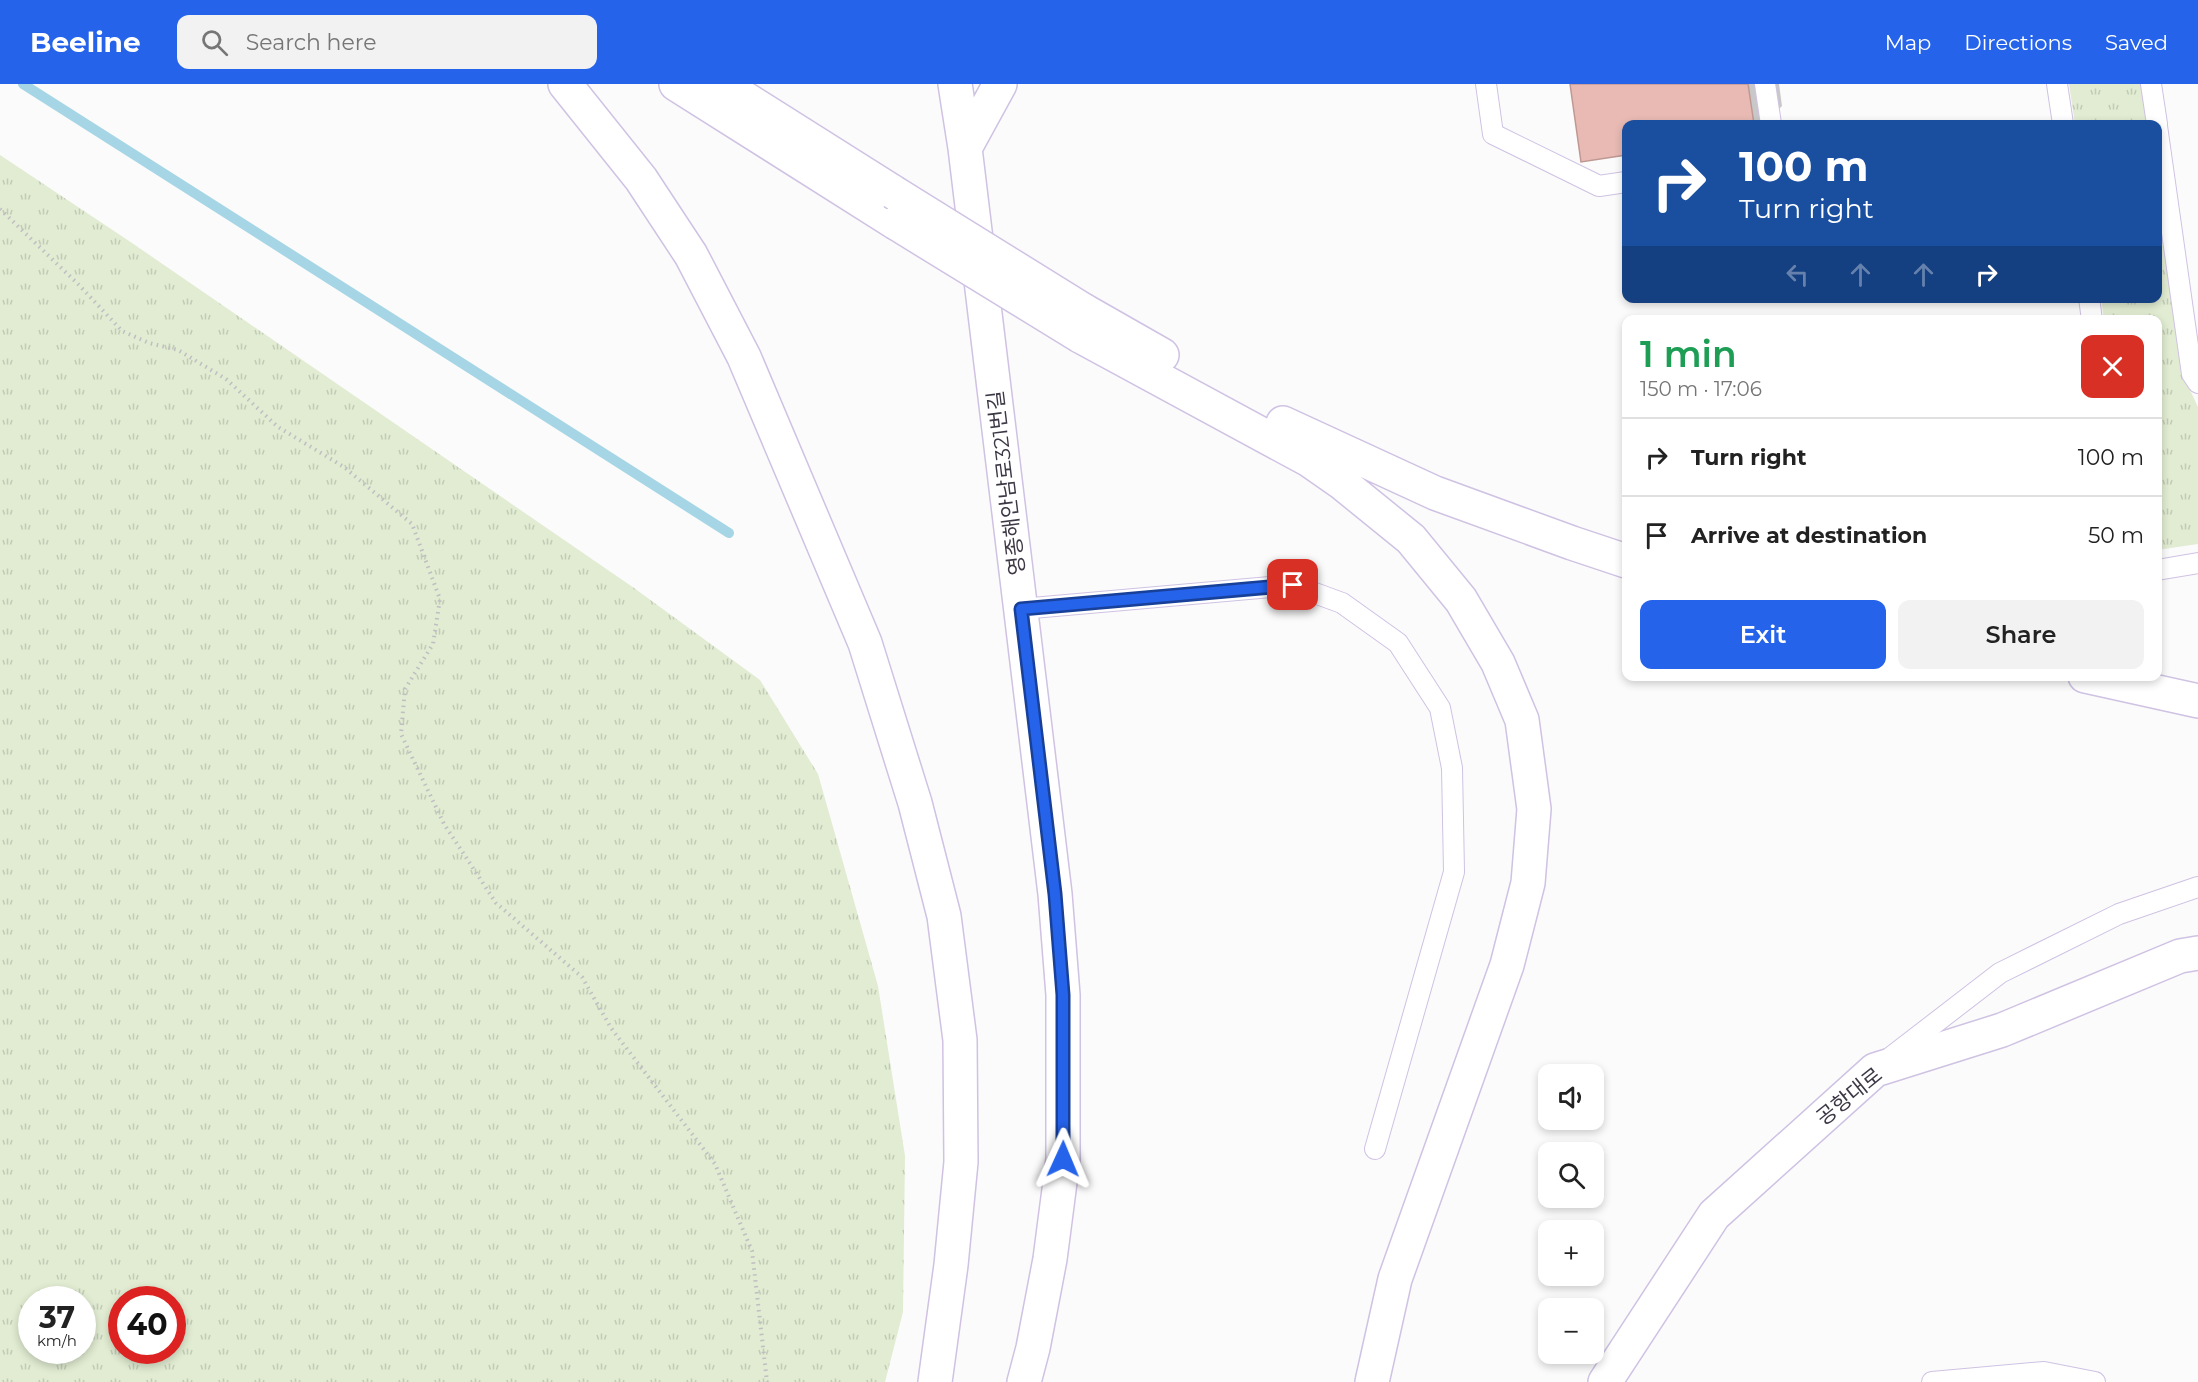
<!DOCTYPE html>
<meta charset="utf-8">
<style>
:root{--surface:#fff;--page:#f2f2f2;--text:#222;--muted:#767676;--line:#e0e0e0;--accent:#2563eb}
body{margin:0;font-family:Montserrat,"Noto Sans KR",sans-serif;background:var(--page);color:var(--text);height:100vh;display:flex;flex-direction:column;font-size:22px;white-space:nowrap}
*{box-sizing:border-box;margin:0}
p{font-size:20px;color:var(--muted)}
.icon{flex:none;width:33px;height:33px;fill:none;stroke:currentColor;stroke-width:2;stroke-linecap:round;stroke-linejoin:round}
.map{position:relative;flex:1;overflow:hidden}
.side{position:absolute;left:1622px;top:231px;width:540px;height:366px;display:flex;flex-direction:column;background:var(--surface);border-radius:12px;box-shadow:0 3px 9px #0003}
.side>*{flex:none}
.banner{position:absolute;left:1622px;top:36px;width:540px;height:183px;border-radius:12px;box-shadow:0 3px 9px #0003;background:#1a4fa0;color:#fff;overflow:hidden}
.controls{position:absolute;left:1538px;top:980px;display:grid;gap:12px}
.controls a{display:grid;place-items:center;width:66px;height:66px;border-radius:12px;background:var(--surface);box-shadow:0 3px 9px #0003;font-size:30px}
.speed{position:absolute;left:18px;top:1202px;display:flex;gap:12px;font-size:30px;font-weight:700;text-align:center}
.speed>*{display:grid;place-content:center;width:78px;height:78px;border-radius:50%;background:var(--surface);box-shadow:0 3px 9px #0003;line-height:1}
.speed small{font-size:15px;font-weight:400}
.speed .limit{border:9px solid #d22;background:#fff;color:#111}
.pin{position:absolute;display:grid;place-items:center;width:51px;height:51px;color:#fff;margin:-26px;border-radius:12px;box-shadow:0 3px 9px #0006}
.me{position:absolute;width:66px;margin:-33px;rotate:1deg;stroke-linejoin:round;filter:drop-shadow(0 0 4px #0008)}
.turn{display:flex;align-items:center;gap:21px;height:126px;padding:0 18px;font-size:27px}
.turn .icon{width:78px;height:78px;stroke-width:2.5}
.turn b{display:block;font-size:42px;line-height:51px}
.lanes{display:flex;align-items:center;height:57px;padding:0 18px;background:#0003;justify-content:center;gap:30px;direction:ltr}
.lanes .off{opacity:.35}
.round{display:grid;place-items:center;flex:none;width:63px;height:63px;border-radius:12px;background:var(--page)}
.headline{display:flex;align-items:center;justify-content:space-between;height:102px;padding:0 18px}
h1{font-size:36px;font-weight:600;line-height:45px;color:#1e9e55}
.button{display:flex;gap:12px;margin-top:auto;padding:12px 18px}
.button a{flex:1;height:69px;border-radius:12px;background:var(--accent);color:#fff;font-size:24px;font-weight:600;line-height:69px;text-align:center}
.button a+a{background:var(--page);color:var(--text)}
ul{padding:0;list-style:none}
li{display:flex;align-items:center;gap:18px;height:78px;padding:0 18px;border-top:2px solid var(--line)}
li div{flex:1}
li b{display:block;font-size:22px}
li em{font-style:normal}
header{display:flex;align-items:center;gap:36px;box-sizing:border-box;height:84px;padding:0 30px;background:var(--accent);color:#fff}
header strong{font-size:28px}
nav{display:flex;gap:33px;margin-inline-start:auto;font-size:21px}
.search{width:420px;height:54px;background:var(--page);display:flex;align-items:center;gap:15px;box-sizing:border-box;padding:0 21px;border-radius:12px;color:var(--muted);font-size:22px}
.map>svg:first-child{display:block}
</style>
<header>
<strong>Beeline</strong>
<div class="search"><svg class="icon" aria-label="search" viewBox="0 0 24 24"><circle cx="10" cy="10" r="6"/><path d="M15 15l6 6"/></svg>Search here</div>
<nav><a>Map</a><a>Directions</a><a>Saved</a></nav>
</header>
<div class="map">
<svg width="2198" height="1298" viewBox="0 0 2198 1298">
<defs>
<pattern id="grass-tufts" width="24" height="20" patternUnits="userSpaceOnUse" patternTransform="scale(1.5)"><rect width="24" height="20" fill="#e1ecd2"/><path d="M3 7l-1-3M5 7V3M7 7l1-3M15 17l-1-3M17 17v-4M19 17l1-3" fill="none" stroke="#c2cbb6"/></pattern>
</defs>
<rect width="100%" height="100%" fill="#fbfbfb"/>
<path fill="url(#grass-tufts)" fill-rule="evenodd" d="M2069,0H2142L2148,40H2075Z
M0,71L132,159L634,504L760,596L818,690L878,902L905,1072L903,1228L885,1298H0ZM32,1215H82V1266H32ZM122,1215H172V1266H122Z
M2157,101L2184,287L2189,304L2198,323V460L2157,466V236L2104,235L2101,215L2157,214Z"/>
<path fill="#0003" d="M1571,0H1779L1782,22L1764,40H1626V70Z"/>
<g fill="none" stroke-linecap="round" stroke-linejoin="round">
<path stroke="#a6d6e5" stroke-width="10" d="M23,0L729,449"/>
</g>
<path fill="#e9bab4" stroke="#bf9893" stroke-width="1.5" d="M1570,0H1748L1754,40H1626V71L1581,78Z"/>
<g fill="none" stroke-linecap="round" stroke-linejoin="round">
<defs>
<path id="service" d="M1486,0L1493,50L1599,102L1626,98
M1765,0L1771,40
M2057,0L2063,40
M2151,0L2157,40
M2157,42L2192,290L2198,299
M2089,214L2092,236
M2157,486L2198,479
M1021,525L1293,501L1342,519L1398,559L1440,624L1452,684L1454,788L1375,1065
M1891,973L2000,889L2119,830L2198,803
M1932,1298L2044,1288L2095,1298"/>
<path id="minor" d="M1605,1298L1714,1131L1875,986L2002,946L2180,872L2198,869"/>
<path id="tertiary" d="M565,0L641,95L691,171L744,273L865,559L915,719L944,832L960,956L961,1078L951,1181L935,1298
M676,0L896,139
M722,0L893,108
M955,0L965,64L1055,810L1063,911V1075L1050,1175L1033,1264L1024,1298
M965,64L1000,0
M1083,226L1162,271
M1080,252L1309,376L1342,399L1411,455L1461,516L1498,579L1522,636L1534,725L1528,799L1507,881L1395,1195L1372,1298
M1283,339L1435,409L1572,459L1626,477
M2085,592L2198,617"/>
</defs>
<use href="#service" stroke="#cfc2e3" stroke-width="22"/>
<use href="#minor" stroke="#cfc2e3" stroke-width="36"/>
<use href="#tertiary" stroke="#cfc2e3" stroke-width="36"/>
<path stroke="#bfbec2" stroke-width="4" stroke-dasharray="1.5 4.5" stroke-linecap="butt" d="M0,125L79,201L122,247L149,259L178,266L226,295L278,343L344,383L412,440L440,515L433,560L405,605L401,650L444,740L496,819L582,893L611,944L715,1080L752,1167L767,1298"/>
<use href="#service" stroke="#fff" stroke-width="20"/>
<use href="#minor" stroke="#fff" stroke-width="33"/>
<use href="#tertiary" stroke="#fff" stroke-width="33"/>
<defs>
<path id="tertiary-bridge" d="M893,108L1083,226
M896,139L1080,252"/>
</defs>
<use href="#tertiary-bridge" stroke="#cfc2e3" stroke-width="36" stroke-linecap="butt"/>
<use href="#tertiary-bridge" stroke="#fff" stroke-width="33"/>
</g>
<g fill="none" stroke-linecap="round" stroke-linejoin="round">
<defs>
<path id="route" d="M1063,1075V911L1055,810L1021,525L1293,501"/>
</defs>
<use href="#route" stroke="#184099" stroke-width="15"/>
<use href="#route" stroke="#2563eb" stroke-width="10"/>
</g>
<g text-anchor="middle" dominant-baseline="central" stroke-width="6" stroke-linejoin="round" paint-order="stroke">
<g font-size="21" fill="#3d3845" stroke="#fff">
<text transform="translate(1006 399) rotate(-97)">영종해안남로321번길</text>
<text transform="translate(1849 1012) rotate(-39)">공항대로</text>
</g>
</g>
</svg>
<div class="controls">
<a><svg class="icon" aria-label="sound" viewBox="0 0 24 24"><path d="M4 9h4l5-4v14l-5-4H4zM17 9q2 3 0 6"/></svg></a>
<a><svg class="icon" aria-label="search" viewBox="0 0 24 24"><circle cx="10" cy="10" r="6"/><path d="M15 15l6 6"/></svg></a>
<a>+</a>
<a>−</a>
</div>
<div class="speed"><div>37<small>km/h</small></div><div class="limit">40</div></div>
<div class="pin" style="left:1293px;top:501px;background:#d93025"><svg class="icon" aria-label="arrive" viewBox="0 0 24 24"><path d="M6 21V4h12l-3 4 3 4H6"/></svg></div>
<svg class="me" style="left:1063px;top:1075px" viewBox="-20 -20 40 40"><path d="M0-17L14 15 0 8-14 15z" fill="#2563eb" stroke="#fff" stroke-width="4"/></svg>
<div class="banner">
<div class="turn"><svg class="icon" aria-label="right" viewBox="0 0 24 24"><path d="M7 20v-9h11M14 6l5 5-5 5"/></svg><div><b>100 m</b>Turn right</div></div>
<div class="lanes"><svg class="icon off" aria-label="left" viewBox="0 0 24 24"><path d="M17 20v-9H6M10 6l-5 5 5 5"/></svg><svg class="icon off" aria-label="ahead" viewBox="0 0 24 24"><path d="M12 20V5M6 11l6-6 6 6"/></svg><svg class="icon off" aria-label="ahead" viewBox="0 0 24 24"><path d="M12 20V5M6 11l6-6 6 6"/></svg><svg class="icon" aria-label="right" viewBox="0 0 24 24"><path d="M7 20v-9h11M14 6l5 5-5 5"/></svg></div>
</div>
<section class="side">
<div class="headline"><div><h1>1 min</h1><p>150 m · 17:06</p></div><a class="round" style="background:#d93025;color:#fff"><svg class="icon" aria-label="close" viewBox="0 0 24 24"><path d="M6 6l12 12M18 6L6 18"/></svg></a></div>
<ul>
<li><svg class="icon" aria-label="right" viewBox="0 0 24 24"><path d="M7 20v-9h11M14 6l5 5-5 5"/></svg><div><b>Turn right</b></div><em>100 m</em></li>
<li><svg class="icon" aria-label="arrive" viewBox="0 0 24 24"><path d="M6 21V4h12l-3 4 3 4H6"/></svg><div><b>Arrive at destination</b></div><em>50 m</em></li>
</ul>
<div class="button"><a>Exit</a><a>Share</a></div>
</section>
</div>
